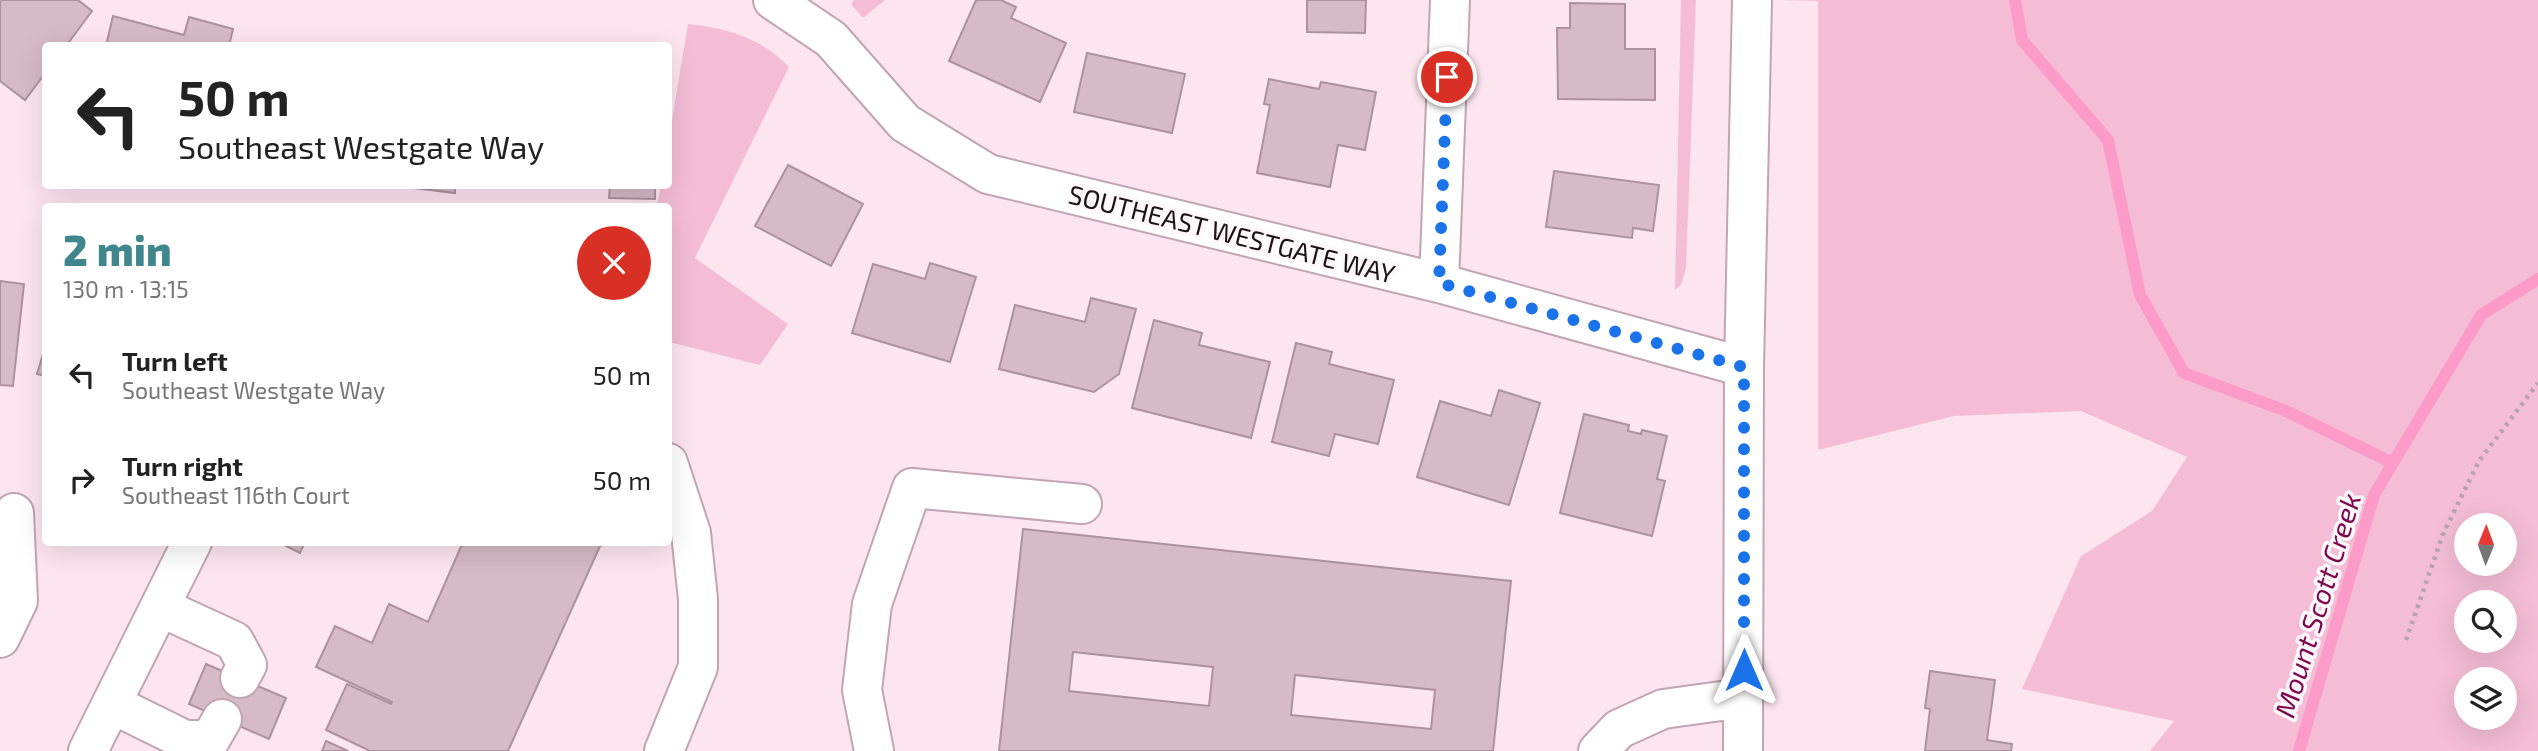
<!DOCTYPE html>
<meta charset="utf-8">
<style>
:root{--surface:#fff;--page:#f2f2f2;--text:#222;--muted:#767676;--accent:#3f878c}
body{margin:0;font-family:"Exo 2",sans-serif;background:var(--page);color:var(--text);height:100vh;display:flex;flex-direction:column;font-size:26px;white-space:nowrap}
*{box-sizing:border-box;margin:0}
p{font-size:23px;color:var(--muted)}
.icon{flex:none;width:38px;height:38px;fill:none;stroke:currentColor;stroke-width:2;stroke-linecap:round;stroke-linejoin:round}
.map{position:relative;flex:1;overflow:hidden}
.drawer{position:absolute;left:42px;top:203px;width:630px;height:343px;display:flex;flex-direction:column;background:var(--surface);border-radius:7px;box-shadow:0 7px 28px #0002}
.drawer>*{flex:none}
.top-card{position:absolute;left:42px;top:42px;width:630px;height:147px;border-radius:7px;box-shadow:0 7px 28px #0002;background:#fff;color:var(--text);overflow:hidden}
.needle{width:46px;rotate:1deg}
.tools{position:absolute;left:2454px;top:513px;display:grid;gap:14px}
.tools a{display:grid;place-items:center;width:63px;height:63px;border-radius:50%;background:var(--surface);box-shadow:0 7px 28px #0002;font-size:35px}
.pin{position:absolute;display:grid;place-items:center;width:60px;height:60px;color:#fff;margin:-30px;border:4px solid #fff;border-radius:50%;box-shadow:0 2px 7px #0007}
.me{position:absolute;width:77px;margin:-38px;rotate:0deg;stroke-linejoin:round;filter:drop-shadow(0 0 5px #0008)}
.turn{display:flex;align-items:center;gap:24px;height:147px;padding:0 21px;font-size:32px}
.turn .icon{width:91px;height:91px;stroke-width:2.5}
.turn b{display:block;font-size:49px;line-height:60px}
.round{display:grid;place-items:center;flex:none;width:74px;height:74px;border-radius:37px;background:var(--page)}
.head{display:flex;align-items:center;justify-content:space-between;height:119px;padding:0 21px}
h1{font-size:42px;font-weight:800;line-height:52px;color:var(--accent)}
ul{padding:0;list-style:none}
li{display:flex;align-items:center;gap:21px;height:105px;padding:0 21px}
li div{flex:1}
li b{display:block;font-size:26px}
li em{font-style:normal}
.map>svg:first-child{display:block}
</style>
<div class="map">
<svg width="2538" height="751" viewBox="0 0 2538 751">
<rect width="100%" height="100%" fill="#fde5ef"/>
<path fill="#f4bdd5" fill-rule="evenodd" d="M854,0H885L863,18L851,4Z
M1681,0H1696L1686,268L1682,283L1675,290Z
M1781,0H2538V751H2150L2174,721L2022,689L2081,556L2152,511L2187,457L2081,411L1954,416L1818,450V1ZM2466,525H2504V564H2466ZM2504,602V640H2466V602ZM2504,679V718H2466V679Z
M688,24C728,28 761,38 789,67L695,258L788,324L760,365L669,342L668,206H657L661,186H668L669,138Z"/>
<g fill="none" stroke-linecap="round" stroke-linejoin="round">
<path stroke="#fd9bc8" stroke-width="12" d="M2015,0L2022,40L2108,140L2140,295L2184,373L2286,411L2393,463
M2299,751L2374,495L2481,315L2538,279"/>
</g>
<path fill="#d6bac5" stroke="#ad929d" stroke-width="2" fill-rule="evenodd" d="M0,0H78L92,11L66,46H46V72L25,100L0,81Z
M976,0H1001L1016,7L1011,18L1066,43L1040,102L949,61Z
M1307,0H1366L1365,33L1307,32Z
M1570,3L1625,4V49H1655V100L1558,99L1557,28H1570Z
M113,16L184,35L189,17L233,29L229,46H106Z
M1087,53L1185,74L1172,133L1074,112Z
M1269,79L1319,89L1321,82L1376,92L1365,150L1338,145L1330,187L1257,173L1270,105L1264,104Z
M788,165L863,204L831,266L755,226Z
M1554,171L1659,185L1653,231L1633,228L1632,238L1546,227Z
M398,186H455V193Z
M610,186H655V199L609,198Z
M930,263L976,277L950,362L852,333L873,264L925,279Z
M0,281L24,284L13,386L0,385Z
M1091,298L1136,309L1119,374L1094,392L999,369L1015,305L1085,322Z
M1154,320L1202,333L1199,345L1270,362L1251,438L1132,408Z
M1296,343L1332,352L1329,364L1394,380L1378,444L1335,434L1329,456L1272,442Z
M46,344V376L37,374Z
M1499,390L1540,403L1509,505L1417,477L1440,401L1491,416Z
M1584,414L1629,425L1628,431L1641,434L1642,430L1667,436L1657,479L1665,481L1652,536L1560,513Z
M1023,529L1511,581L1493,751H999ZM1073,652L1213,667L1209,706L1069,691ZM1295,675L1435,690L1431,729L1291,715Z
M278,542H305L300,553Z
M463,542H610L600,546L508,751H370L326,730L347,684L391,704L392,702L316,667L335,626L372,643L389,604L428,622Z
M206,664L286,698L269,739L189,704Z
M1930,671L1995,680L1987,740L2012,744L2011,751H1925L1930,709L1925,708Z
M326,741L348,751H322Z"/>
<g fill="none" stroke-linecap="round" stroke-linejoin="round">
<defs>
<path id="minor" d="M773,0L831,39L905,123L988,174L1439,283L1744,367
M1439,283L1450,0
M160,607L234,641L247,665L240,678
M0,638L18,601L14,513
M112,704L185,740H210L222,719
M88,751L192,542
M664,751L698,667V599L691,533L668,463
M874,751L862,690L872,604L912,488L1082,504
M1598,751L1619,729L1663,709L1743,698
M1743,751L1744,367L1752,0"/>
</defs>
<use href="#minor" stroke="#c1a5b1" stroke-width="42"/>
<path stroke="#b7a4ac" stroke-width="4.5" stroke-dasharray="3.5 5" stroke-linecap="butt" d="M2406,640L2443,534L2479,461L2538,383"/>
<use href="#minor" stroke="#fff" stroke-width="38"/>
</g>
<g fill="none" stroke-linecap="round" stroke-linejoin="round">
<path stroke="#1a73e8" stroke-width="12" stroke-dasharray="0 21.6" d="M1447,77L1439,283L1744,367V670"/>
</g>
<g text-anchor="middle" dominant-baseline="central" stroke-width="7" stroke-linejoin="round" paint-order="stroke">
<g font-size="26" fill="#1c1317" stroke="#fef8fa">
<text transform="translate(1232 233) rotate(14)">SOUTHEAST WESTGATE WAY</text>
</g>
<g font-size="28" font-style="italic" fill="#7e064f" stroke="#fef8fa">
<text transform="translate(2317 605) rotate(-73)">Mount Scott Creek</text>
</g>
</g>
</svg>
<div class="tools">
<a><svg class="needle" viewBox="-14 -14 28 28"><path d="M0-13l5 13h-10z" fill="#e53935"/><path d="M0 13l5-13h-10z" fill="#767676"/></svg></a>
<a><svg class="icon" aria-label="search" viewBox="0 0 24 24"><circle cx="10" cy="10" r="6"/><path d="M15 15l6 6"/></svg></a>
<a><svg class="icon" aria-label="layers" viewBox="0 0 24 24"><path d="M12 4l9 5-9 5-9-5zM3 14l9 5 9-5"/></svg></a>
</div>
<div class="pin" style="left:1447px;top:77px;background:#d93025"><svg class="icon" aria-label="arrive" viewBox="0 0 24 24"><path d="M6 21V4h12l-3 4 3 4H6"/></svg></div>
<svg class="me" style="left:1744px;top:670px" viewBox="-20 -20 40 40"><path d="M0-17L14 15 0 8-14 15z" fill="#1a73e8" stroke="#fff" stroke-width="4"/></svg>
<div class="top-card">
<div class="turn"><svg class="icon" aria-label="left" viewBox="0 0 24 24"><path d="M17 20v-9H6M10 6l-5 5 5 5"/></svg><div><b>50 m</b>Southeast Westgate Way</div></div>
</div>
<section class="drawer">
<div class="head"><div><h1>2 min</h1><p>130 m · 13:15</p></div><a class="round" style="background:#d93025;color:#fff"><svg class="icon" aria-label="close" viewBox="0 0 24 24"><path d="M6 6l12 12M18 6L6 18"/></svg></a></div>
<ul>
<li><svg class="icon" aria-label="left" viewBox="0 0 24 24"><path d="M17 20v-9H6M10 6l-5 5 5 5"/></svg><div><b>Turn left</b><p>Southeast Westgate Way</p></div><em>50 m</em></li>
<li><svg class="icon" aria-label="right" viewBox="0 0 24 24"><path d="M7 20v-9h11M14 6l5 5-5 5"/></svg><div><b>Turn right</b><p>Southeast 116th Court</p></div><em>50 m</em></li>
</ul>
</section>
</div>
